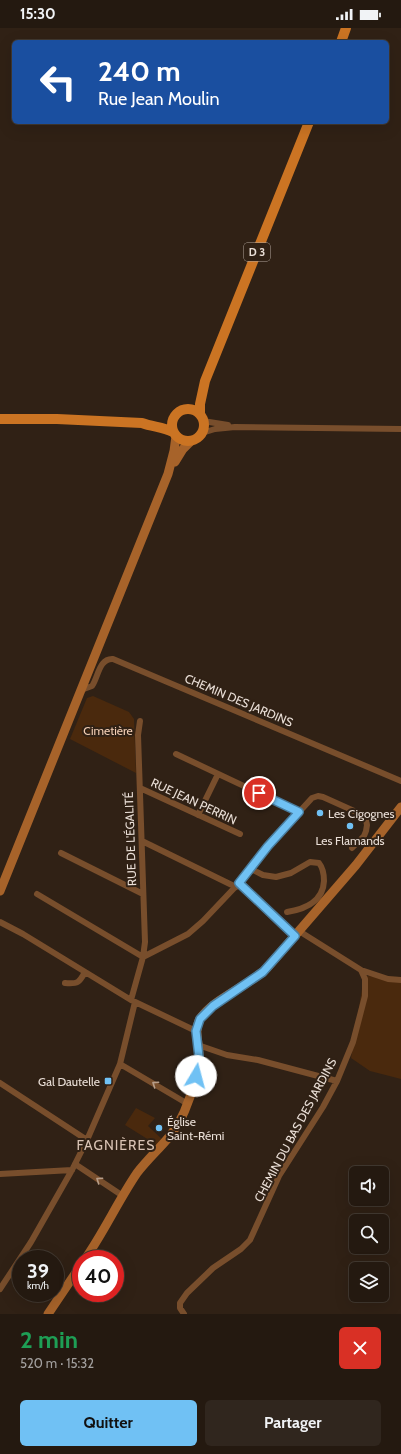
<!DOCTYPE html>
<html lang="fr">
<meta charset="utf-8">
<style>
:root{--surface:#241910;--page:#30261e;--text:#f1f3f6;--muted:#a3a09f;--line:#413830;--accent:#70c1f4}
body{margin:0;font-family:Cabin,sans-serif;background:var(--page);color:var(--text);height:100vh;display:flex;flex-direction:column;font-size:15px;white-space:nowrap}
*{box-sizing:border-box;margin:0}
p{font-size:13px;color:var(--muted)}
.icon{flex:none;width:22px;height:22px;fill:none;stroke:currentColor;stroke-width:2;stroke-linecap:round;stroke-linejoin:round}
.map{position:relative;height:1286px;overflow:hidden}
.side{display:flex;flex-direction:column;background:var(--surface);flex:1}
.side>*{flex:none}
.guide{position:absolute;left:12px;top:12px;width:377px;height:84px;border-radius:6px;box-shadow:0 4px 16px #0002,0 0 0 1px var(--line);background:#1a4fa0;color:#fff;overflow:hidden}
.buttons{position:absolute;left:349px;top:1138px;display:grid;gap:8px}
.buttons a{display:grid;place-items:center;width:40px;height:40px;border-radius:6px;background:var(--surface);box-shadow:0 4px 16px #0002,0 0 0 1px var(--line);font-size:20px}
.speed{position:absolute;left:12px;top:1222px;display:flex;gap:8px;font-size:20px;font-weight:700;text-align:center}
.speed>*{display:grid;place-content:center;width:52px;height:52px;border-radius:50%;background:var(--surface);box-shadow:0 4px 16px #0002,0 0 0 1px var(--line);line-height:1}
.speed small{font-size:10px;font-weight:400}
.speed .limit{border:6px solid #d22;background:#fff;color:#111}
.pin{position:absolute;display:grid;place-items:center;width:34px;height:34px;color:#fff;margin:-17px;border:2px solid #fff;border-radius:50%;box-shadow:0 1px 4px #0007}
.me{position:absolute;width:44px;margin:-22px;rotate:8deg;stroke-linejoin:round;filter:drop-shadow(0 0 3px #0008)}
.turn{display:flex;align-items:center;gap:14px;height:84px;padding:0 20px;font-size:18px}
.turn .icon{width:52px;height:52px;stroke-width:2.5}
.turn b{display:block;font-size:28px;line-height:34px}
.round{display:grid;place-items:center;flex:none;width:42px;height:42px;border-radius:6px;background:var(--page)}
.headline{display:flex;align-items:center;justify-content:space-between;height:68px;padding:0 20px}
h1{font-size:24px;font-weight:700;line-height:30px;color:#1e9e55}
.action{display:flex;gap:8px;margin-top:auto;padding:8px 20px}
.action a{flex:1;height:46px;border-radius:6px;background:var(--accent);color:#111;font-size:16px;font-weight:700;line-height:46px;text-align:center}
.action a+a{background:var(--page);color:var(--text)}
.status{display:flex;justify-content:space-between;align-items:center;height:28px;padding:0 20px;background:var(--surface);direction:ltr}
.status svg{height:11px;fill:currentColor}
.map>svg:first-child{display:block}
</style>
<div class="status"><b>15:30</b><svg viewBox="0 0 49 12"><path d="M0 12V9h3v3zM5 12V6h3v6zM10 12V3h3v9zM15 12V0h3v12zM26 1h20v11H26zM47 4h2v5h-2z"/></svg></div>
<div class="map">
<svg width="401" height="1286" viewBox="0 0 401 1286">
<rect width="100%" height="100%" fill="#302115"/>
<path fill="#4a290d" d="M93,668L129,684L134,691L136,745L70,711L87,670Z
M364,948L401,949V1051L370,1043L351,1030Z
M136,1080L155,1090L148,1098L163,1112L157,1117L125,1097Z"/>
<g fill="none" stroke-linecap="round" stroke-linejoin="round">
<path stroke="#784e2c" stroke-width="6" d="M203,393L228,397
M202,405L215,401L235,399L401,401
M81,662L92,658C98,650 99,630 113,631L401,753
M176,726L299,784
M140,760L240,806
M198,787L218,746
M142,813L236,859
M61,825L143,866
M251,841L263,847L276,849L291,845L310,834L319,835C323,840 324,846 324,853C323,874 305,881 287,884
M239,855L295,908
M37,866L143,929L145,914L138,707L140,693
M0,894L23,906L131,972L196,1003
M299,903L361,942L388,951L401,952
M65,955C78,956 79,955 85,944
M131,972L143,929L188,906L203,893L239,855L268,818L312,770L318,768L323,769L363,787L366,792L367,797L366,803L364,808L352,820
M198,1017L227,1027L258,1032L337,1053
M120,1036L188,1076
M0,1055L87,1112
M75,1136L123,1168
M0,1146L72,1142
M0,1261L31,1214L72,1142L87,1112L120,1036L135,974
M184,1286L180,1280V1275L187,1265L213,1240L241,1221L250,1212L279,1148L323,1079L337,1053L353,1014L365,968V951L361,942"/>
<path stroke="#a7632a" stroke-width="9" d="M175,434L183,421L191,413
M0,863L168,446L174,423L176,408
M85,1231C104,1204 118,1173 137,1145C147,1132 159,1121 169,1109C177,1099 184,1086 188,1074C194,1061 197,1045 199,1030C200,1017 193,1004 200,991C212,971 249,958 267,940L356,837L401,779
M48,1286L81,1237"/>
<path stroke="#cb7423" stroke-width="10" d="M341,14L346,0
M172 397a16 16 0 1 1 32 0a16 16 0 1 1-32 0Z
M200,386V376L205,353L309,94
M0,391H57L142,395C153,399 163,399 173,404"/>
</g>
<defs><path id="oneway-chevron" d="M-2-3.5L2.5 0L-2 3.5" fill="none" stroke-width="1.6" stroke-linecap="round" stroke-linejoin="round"/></defs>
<g stroke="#b79e8a">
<use href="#oneway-chevron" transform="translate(155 1056) rotate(-146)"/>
<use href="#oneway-chevron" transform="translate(99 1152) rotate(-146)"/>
</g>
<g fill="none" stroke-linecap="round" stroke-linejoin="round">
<defs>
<path id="route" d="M196,1048L199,1029L196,1003L200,991L213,978L263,944L295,908L239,855L268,818L299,784L259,765"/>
</defs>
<use href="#route" stroke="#497d9f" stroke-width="10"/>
<use href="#route" stroke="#70c1f4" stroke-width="7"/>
</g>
<g fill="#70c1f4" stroke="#302115" stroke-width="1.5">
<circle cx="320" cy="785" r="4"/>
<circle cx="350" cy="798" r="4"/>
<rect x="104" y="1049" width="8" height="8" rx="2"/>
<circle cx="159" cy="1100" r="4"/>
</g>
<g text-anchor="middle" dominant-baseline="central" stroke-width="4" stroke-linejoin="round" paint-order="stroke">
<rect fill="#302115" stroke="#b2a69d" stroke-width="1" x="244" y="215" width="26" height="18" rx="3"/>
<g font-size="11" font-weight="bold" fill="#eadfd7">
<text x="257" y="224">D 3</text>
</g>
<g font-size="12" fill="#eadfd7" stroke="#302115">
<text transform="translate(239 672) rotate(23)">CHEMIN DES JARDINS</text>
<text transform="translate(194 773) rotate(25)">RUE JEAN PERRIN</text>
<text transform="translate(130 811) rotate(-92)">RUE DE L'ÉGALITÉ</text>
<text transform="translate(295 1102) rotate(-62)">CHEMIN DU BAS DES JARDINS</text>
</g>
<g font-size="12" fill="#f4cfb5" stroke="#302115">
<text x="108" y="702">Cimetière</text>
</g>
<g font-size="12" fill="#eadfd7" stroke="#302115" text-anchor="start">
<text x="328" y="785">Les Cigognes</text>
<text x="350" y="812" text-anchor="middle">Les Flamands</text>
<text x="100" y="1053" text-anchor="end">Gal Dautelle</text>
<text x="167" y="1093">Église<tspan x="167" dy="14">Saint-Rémi</tspan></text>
</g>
<g font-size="14" letter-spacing="1" fill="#d9c3b4" stroke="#302115">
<text x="116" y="1117">FAGNIÈRES</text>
</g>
</g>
</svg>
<div class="buttons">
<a><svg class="icon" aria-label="sound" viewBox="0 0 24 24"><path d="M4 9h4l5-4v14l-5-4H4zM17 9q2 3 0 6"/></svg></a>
<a><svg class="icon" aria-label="search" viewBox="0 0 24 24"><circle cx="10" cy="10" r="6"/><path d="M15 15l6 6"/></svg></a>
<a><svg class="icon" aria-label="layers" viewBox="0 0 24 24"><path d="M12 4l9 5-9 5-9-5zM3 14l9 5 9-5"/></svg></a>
</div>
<div class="speed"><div>39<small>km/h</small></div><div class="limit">40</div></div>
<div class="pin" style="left:259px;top:765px;background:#d93025"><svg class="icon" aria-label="arrive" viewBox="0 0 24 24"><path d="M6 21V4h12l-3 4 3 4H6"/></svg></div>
<svg class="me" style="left:196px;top:1048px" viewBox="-20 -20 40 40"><circle r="19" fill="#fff"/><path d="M0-13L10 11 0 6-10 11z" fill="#70c1f4"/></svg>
<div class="guide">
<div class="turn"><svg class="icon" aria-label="left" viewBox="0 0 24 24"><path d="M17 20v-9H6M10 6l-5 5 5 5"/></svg><div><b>240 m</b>Rue Jean Moulin</div></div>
</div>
</div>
<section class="side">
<div class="headline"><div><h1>2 min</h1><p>520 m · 15:32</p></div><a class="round" style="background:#d93025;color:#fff"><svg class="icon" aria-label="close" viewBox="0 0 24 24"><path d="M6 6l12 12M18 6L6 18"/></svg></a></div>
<div class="action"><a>Quitter</a><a>Partager</a></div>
</section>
